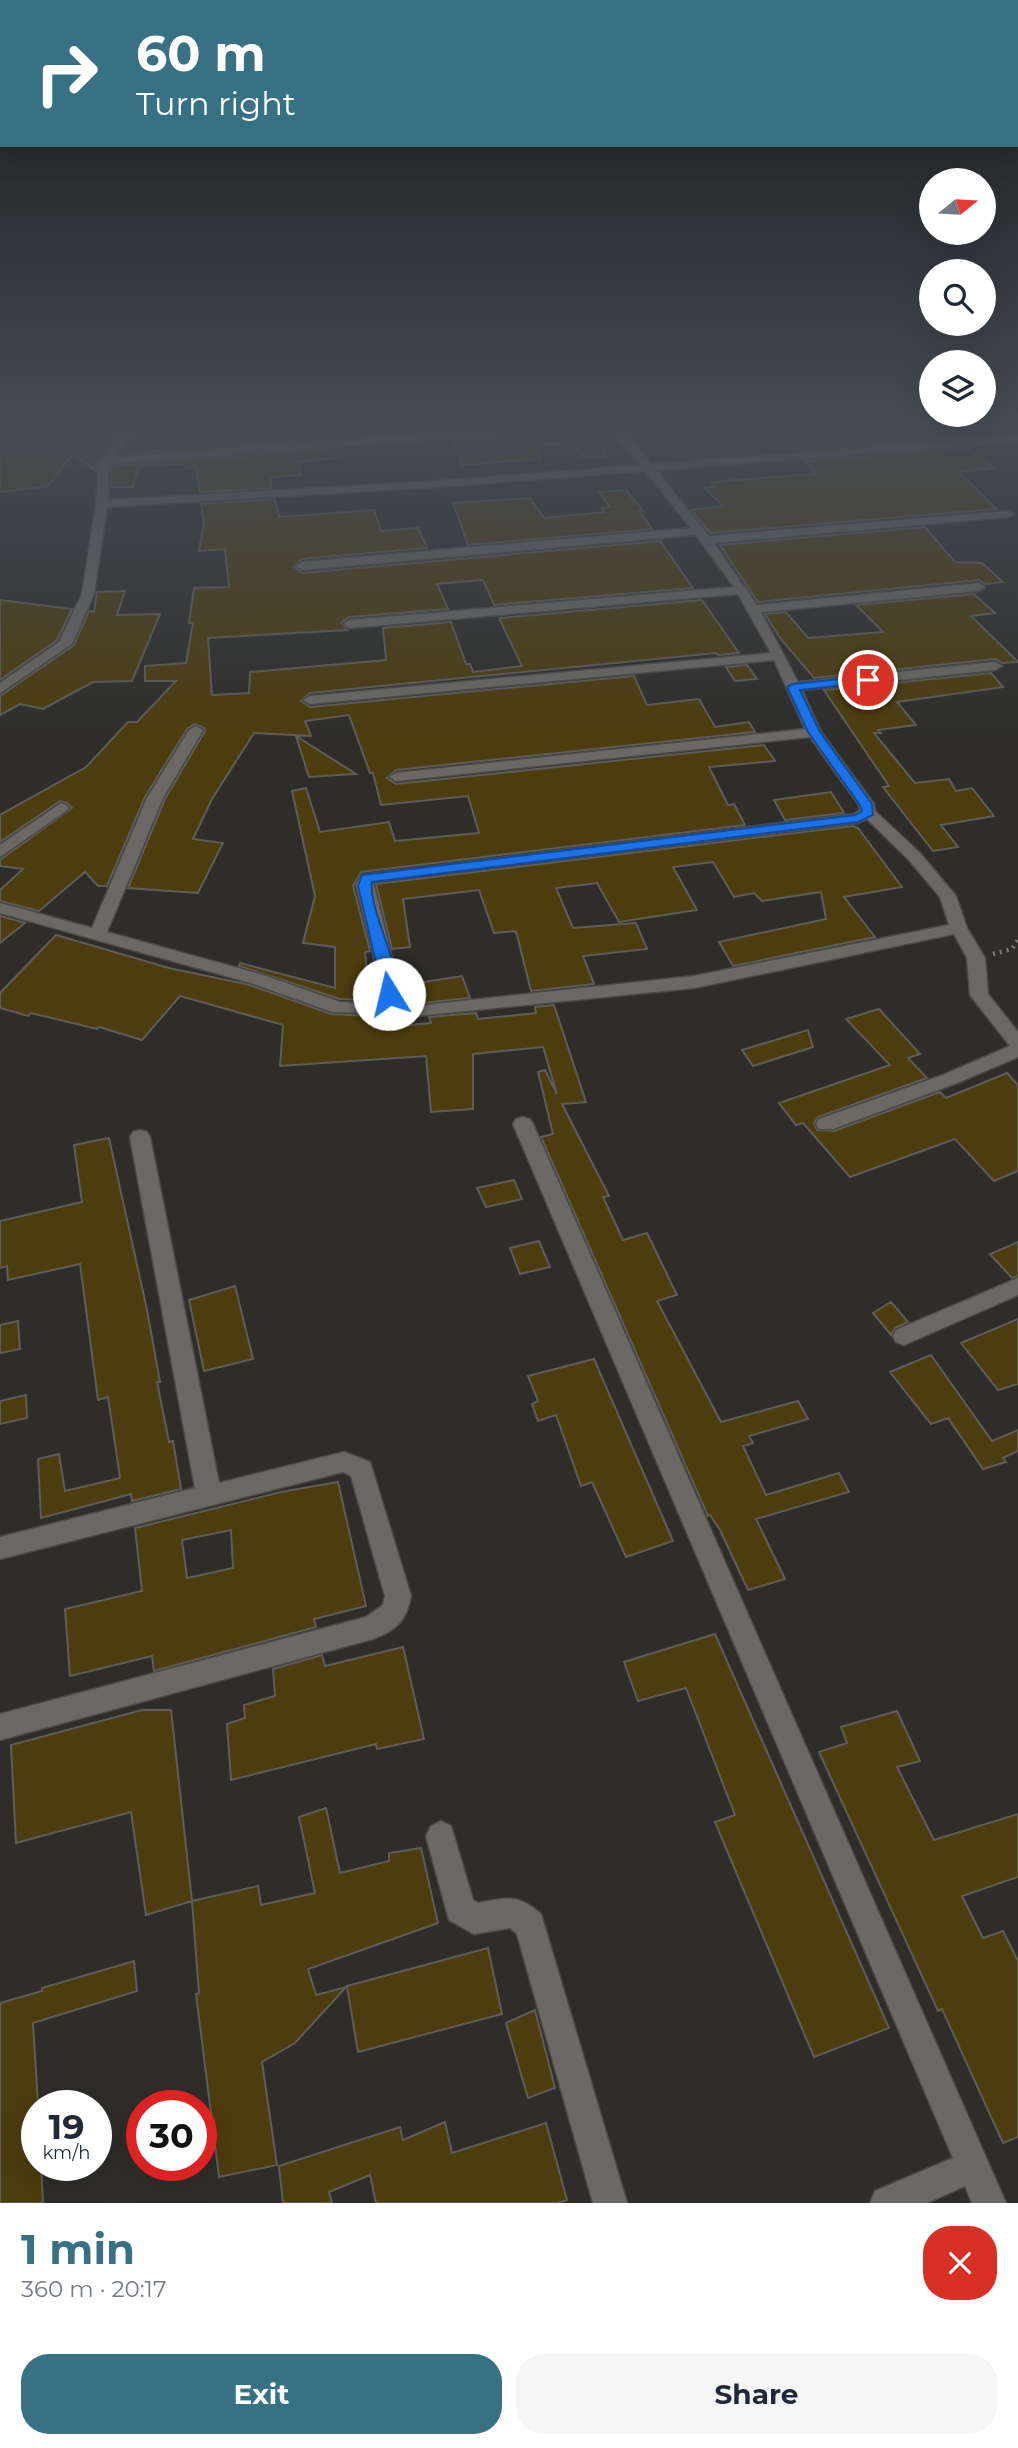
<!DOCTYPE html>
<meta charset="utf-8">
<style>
:root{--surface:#fff;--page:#f6f6f7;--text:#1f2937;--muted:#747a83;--accent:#377183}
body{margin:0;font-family:Montserrat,sans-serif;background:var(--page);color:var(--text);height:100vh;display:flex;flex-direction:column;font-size:26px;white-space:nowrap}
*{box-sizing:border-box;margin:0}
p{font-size:23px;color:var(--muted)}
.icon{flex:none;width:38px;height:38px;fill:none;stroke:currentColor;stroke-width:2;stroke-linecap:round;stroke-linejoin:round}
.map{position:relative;height:2203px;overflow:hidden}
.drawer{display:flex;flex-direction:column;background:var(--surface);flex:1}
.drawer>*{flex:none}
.hud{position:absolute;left:0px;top:0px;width:1018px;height:147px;box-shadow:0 7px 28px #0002;background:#377183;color:#fff;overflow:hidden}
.needle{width:46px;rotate:72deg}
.tools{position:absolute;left:919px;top:168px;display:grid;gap:14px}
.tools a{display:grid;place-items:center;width:77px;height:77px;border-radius:50%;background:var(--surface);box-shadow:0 7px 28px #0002;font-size:35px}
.speed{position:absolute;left:21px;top:2090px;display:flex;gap:14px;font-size:35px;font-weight:700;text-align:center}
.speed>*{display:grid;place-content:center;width:91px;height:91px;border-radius:50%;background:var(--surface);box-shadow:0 7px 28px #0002;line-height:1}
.speed small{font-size:18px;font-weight:400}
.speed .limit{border:10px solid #d22;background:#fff;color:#111}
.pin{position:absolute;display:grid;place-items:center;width:60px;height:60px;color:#fff;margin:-30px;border:4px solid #fff;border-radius:50%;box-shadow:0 2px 7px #0007}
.me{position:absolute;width:77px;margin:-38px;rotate:351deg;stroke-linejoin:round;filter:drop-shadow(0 0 5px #0008)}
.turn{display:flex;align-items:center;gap:24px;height:147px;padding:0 21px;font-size:32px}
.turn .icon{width:91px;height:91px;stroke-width:2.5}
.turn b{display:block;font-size:49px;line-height:60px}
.round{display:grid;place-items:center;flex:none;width:74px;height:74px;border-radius:28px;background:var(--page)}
.summary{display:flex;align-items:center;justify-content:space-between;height:119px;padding:0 21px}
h1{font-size:42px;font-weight:700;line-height:52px;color:var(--accent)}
.action{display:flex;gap:14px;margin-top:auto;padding:14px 21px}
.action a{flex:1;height:80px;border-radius:28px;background:var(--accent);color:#fff;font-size:28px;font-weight:700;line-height:80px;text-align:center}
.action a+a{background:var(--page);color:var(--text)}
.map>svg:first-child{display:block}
</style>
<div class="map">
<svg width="1018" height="2203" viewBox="0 0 1018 2203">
<rect width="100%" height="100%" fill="#2e2d2a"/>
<path fill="#4c3c0e" stroke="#5e5d59" stroke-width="2" fill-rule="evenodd" d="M0,427H122L97,459L96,471L73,454L48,486L0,492Z
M139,427H161L159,432L229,427L231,438L280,434L278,427H302L304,431L328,430L330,438L119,454Z
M559,427H587L607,456L583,457L572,443L535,446L541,459L462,465L453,440L551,433Z
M834,427H941L955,438L795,450L778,432Z
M968,448L994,468L959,472L996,509L710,533L691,510L723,506L705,488L715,487L710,482L816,474L805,461Z
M334,449L337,458L298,462L301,475L270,477L272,488L200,492L196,467L185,468L184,464L139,466L133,487H111L112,466Z
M626,490L643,511H639L652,529L468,545L453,503L530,498L544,518L604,512L601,508L610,507L599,492Z
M275,499L279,517L374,510L381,531L418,528L427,548L302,559L294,567L302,573L660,541L693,588L494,605L483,580L437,584L448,609L349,617L341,623L347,630L208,638L212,695L249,693L250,672L386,660L383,628L451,622L466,664H470L473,672L522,666L499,618L702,600L739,653L718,655L716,653L310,693L301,701L310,707L634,676L647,705L699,699L715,727L749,722L755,732L396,770L387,778L396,784L764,745L775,761L709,767L728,805L734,804L745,825L361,872L353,886L370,951L365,952L370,998L365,1000L340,999L239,966L240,963L335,988V947L303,943L315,896L292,791L306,788L320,832L389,822L395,841L479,833L468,796L381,805L373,773H370L349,715L305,721L311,736L254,733L212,799L193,839L223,843L198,893L128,888L165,799L205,731L204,728L195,724L187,729L145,797L107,886H98L85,872L39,911L0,901V890L23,869L0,866V860L72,808L67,803L60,801L0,842V815L86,767L128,722H137L176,681H145V666L186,663L193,623H189L194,588L229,587L225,549L199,551L204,523L201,504Z
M925,527L955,562L982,563L1003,582L985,584L979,580L758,602L720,545Z
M125,591L117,615L160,614L132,681L93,682L43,709L20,704L0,715V696L74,645L89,611L94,612L97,592Z
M974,594L995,613L971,616L1018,662L1002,663L995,659L814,678L780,638L765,614L786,612L808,638L883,632L856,605Z
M0,600L72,609L57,640L0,680Z
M747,665L757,679L735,681L726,667Z
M991,673L1003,687L897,702L916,725L878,730L881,733H874L915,783L949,779L956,791L972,788L994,816L941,825L958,847L933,851L883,787L889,786L824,690Z
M296,736L356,774L309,777Z
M831,792L844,813L785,820L774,800Z
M853,826L858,828L902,887L844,897L875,937L733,966L719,942L826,919L821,892L762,901L754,893L734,897L713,862L673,867L697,910L619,922L597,883L556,888L573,928L636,923L647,949L583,956L594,984L531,991L517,935L515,931L494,933L479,890L403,899L410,947L392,949L376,884Z
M0,916L25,923L0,943Z
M56,935L169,968L250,985L331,1014L371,1016L373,1028L431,1023L429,1017L476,1013L478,1019L536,1013L535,1007L554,1005L586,1102L562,1104L609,1196L603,1197L623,1240L647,1233L677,1295L657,1301L721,1422L798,1401L808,1419L749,1436L753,1443L743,1446L766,1495L839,1473L849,1492L756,1519L785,1579L748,1590L720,1530L710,1515L708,1516L541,1137L553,1134L538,1072L545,1070L557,1094L543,1047L473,1054V1109L431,1112L426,1056L280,1066L283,1025L180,996L142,1040L99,1027L97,1029L31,1013L28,1016L0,1008V993Z
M462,976L470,998L424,1003L417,983Z
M879,1009L920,1054L908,1058L927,1078L818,1117L814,1123L817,1130L834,1131L940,1092L946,1098L1007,1073L1018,1085V1171L994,1181L955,1139L850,1177L803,1123L796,1125L779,1103L890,1065L846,1019Z
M808,1030L813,1047L753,1066L742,1050Z
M109,1138L147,1310L160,1382H157L169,1442L173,1441L181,1489L132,1501L131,1494L41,1518L38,1459L59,1454L65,1491L120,1478L117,1457L108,1397L98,1400L80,1264L8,1280L7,1266L0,1268V1221L82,1202L74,1145Z
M514,1180L522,1199L486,1207L477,1188Z
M539,1241L550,1267L520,1274L510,1248Z
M1018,1242V1276L1012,1278L990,1254Z
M235,1286L253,1359L204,1371L189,1300Z
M891,1302L908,1322L895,1328L891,1335L873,1313Z
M1018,1319V1384L998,1390L961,1343Z
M18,1321L20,1349L0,1353V1325Z
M931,1355L992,1441L1018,1430V1451L1003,1458L1006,1462L983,1469L948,1418L931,1424L890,1372Z
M594,1359L673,1541L626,1557L592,1482L581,1486L556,1415L538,1421L532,1404L538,1401L528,1376Z
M26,1395L27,1418L0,1424V1401Z
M338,1482L366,1606L314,1619L316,1627L154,1671L152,1656L70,1676L65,1609L142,1591L135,1528L281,1492ZM231,1530L233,1568L187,1578L182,1540Z
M715,1634L889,2028L814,2057L715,1822L735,1815L686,1688L638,1701L624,1662Z
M403,1647L424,1739L377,1749L376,1744L231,1780L227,1724L245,1718L244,1705L275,1696L273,1669L322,1655L325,1666Z
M142,1710H171L192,1901L146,1915L131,1812L16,1843L11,1745Z
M897,1711L920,1761L897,1767L934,1840L1018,1814V1877L962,1896L983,1938L1003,1931L1018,1961V2137L1003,2143L942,2009L938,2011L819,1752L847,1743L841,1727Z
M326,1808L340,1873L389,1861V1853L421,1848L438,1923L308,1969L316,1995L346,1987L295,2043L262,2062L277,2165L219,2177L196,1994L199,1993L192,1901L258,1886L261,1905L315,1893L299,1817Z
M488,1948L502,2014L358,2052L347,1986Z
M134,1961L137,1991L33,2023L38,2105L37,2165H41L43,2203H0V2003L42,1991V1988Z
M535,2010L555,2088L528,2098L506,2023Z
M445,2122L452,2153L546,2123L567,2200L557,2203H376L370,2175L329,2192L332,2203H283L279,2166L400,2127L403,2140Z"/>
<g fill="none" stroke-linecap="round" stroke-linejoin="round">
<defs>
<path id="minor" d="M126,427H137L113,457L505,427H556L551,430L109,464L108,500L437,481L640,465L610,427H621L651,464L1018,436V442L656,470L709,536L1008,511L1014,514L1008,517L714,543L757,605L979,583L985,587L979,591L761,612L798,682L995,662L1002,666L995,670L802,690L821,732L874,804L875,811L920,853L956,896L967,928L985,958L988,994L1018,1032V1057L957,1083L833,1129H819L816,1124L819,1119L943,1075L1010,1046L970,995L967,958L954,934L694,988L387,1019L376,1013L332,1012L251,983L0,913V903L92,928L147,798L189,730L196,726L203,730L163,798L107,932L263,975L340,1002L366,1003L380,994L378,974L356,885L361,875L854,814L860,810L858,804L810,737L396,781L389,777L396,773L805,729L774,660L310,704L303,700L310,696L771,653L738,594L349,628L343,624L349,620L734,587L696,535L302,570L296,566L302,562L691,528L645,471L437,487L107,507L94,594L72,644L0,693V683L59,642L82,594L96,504L99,461ZM867,819L908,859L940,897L949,925L694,976L407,1007L389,1005L398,994L396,974L373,882L858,823Z
M61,803L66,805L69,808L66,811L0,857V845Z
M523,1117L530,1119L533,1124L1006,2203H972L965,2186L927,2203H870L875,2191L953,2158L513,1124L516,1119Z
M140,1130L147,1132L150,1137L219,1483L344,1452L370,1462L411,1596C406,1621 397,1630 373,1639L0,1740V1714L366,1617L383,1605L385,1596L351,1476L343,1472L0,1559V1537L195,1488L130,1137L133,1132Z
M1018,1278V1295L904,1345L896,1342L893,1336L896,1330Z
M441,1821L451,1826L473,1900L478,1903C508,1898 516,1893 541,1914L627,2203H593L517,1934L510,1928L474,1934L449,1920L426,1836L431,1826Z"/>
</defs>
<use href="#minor" stroke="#4b4a47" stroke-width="3"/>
<path stroke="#7e7d7a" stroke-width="4.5" stroke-dasharray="2 5" stroke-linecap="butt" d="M993,954L1012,949L1018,940"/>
<use href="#minor" fill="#6b6965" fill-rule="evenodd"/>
</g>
<linearGradient id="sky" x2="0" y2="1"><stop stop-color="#191917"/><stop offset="0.58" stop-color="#464c55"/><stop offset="1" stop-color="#464c55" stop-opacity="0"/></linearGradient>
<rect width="1018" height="736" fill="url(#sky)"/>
<path fill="#1a73e8" stroke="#114b97" stroke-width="2" d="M868,676L874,680L872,682L800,690L820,732L872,804L873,815L858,822L372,882C368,912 405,969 394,997H384L358,886L362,875L855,815L862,811L859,804L808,732L787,687L793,684Z"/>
</svg>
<div class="tools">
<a><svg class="needle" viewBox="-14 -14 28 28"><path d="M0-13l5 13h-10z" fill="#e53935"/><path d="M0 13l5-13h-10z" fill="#747a83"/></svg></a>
<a><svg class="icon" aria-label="search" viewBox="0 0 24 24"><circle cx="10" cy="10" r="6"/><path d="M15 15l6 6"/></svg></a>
<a><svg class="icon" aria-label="layers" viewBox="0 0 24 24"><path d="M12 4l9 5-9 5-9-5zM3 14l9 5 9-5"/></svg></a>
</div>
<div class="speed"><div>19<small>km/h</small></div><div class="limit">30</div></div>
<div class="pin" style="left:868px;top:680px;background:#d93025"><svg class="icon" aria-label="arrive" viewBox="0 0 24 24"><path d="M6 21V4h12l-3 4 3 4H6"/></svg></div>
<svg class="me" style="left:389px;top:994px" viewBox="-20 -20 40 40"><circle r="19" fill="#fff"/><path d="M0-13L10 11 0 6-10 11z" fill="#1a73e8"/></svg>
<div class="hud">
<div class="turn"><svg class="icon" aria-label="right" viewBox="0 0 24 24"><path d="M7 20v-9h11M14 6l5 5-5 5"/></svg><div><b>60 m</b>Turn right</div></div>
</div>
</div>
<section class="drawer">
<div class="summary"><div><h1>1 min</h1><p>360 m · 20:17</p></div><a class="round" style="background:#d93025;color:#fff"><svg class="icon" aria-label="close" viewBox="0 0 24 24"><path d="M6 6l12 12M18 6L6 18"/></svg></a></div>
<div class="action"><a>Exit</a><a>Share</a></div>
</section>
